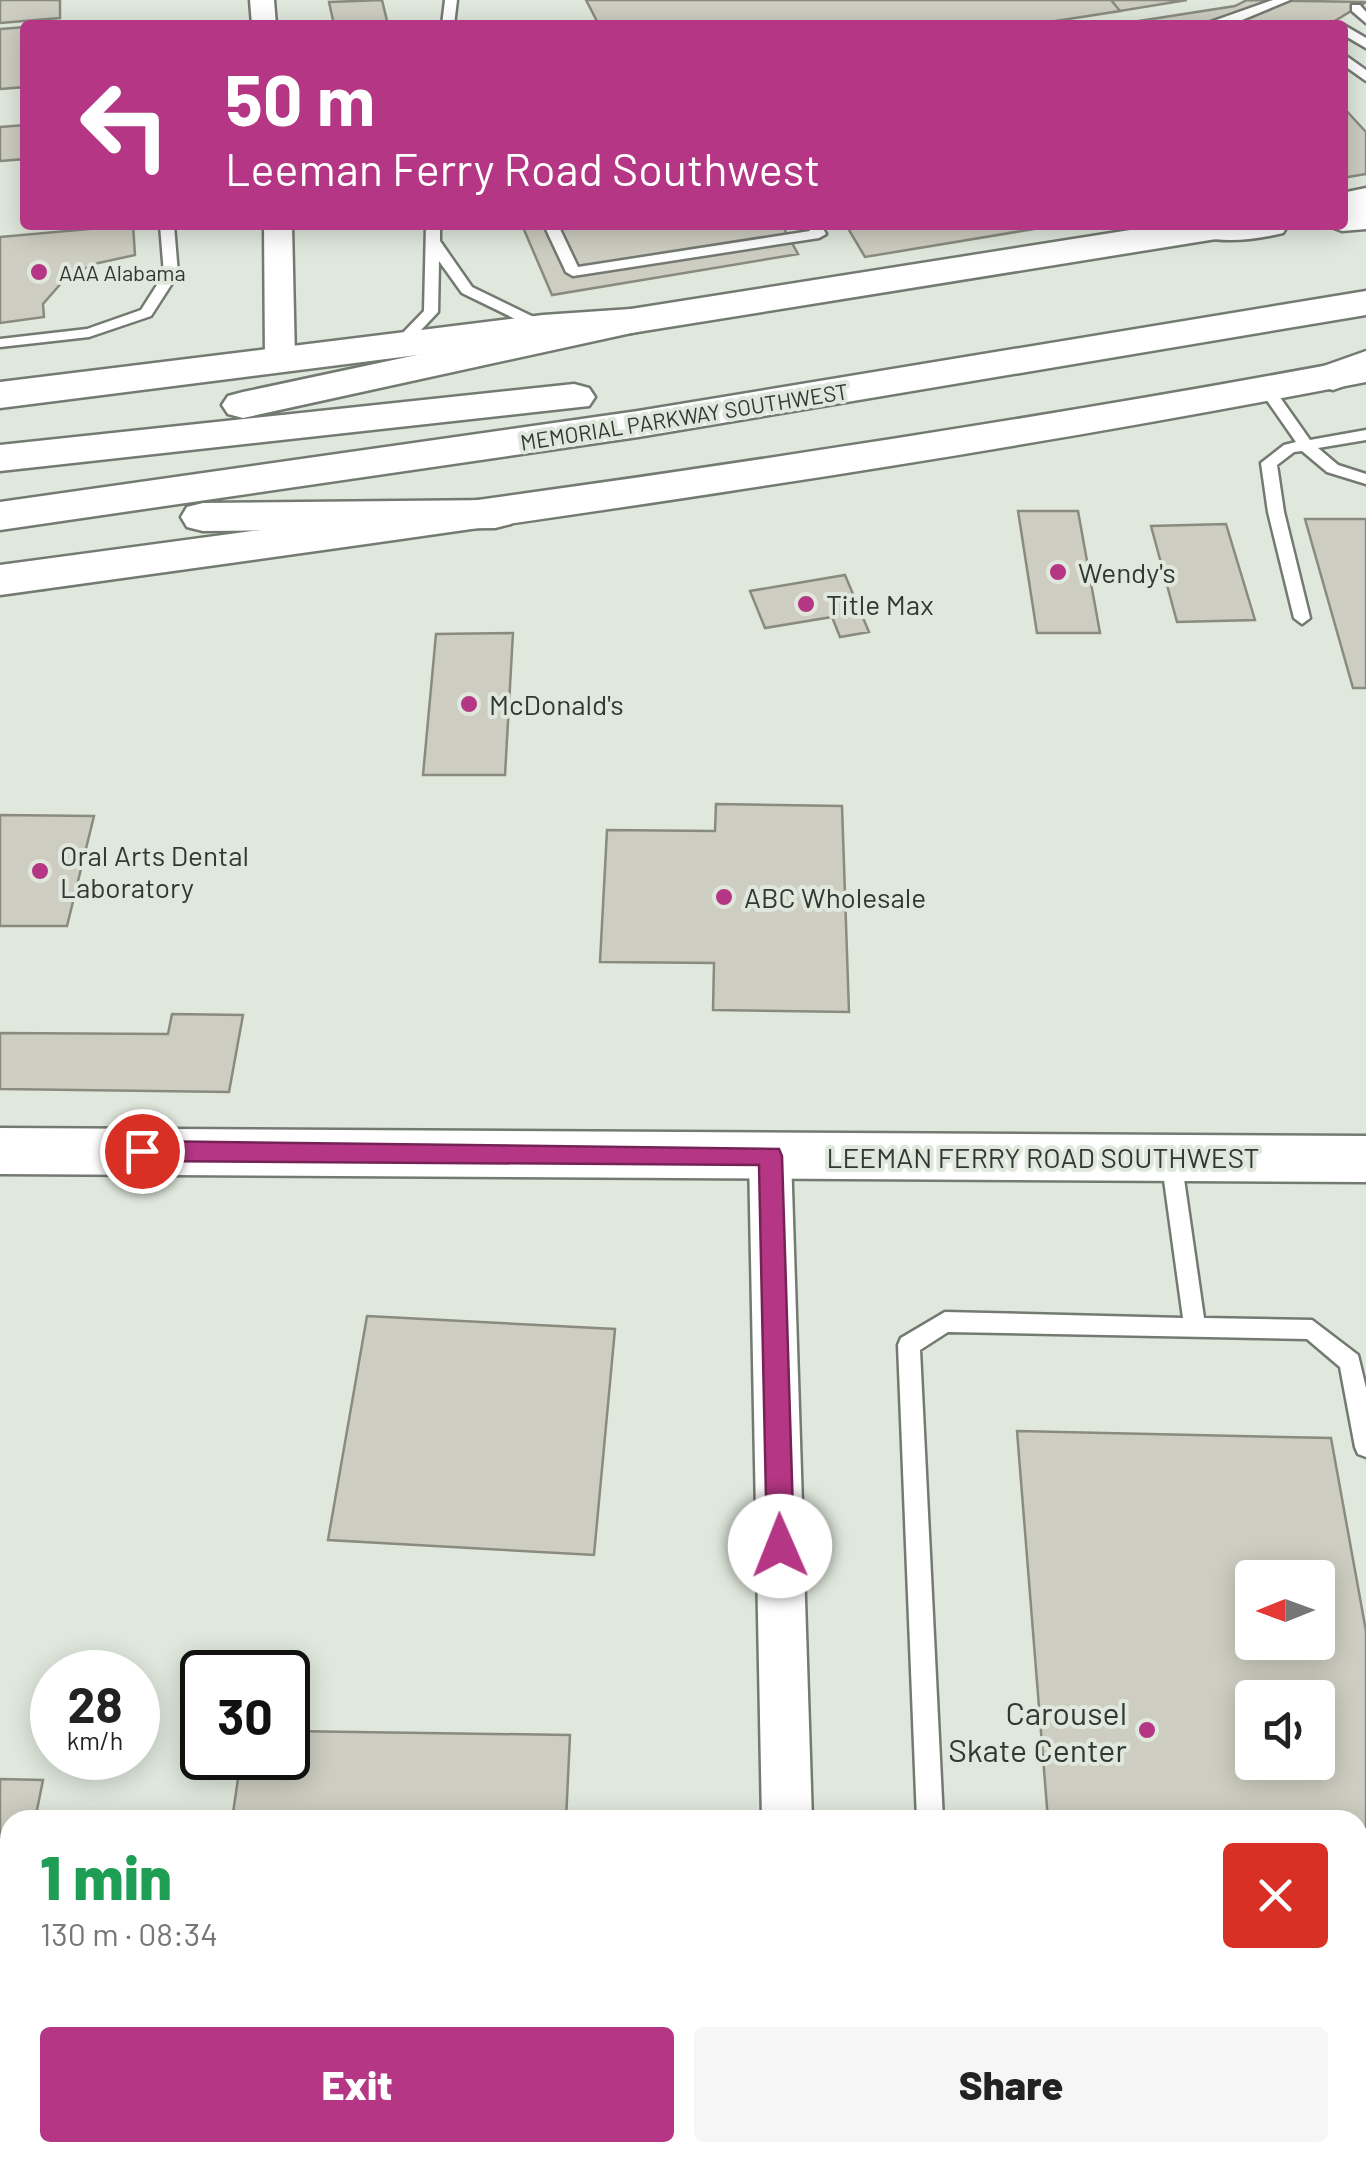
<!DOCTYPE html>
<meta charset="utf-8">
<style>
:root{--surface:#fff;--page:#f6f6f6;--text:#222;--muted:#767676;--accent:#b43684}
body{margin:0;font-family:Barlow,sans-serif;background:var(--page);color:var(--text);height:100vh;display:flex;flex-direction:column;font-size:38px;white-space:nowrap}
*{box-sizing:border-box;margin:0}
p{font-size:32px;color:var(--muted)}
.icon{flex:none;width:55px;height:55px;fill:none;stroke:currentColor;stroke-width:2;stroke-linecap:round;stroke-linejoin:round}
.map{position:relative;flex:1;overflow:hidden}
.panel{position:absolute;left:0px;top:1810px;width:1368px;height:352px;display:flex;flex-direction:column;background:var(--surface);border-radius:30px 30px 0 0;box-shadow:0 5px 25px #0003}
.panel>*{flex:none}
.banner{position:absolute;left:20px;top:20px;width:1328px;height:210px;border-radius:10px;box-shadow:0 5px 25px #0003;background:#b43684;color:#fff;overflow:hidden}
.needle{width:65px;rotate:269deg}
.tools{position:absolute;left:1235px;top:1560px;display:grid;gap:20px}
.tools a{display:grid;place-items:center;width:100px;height:100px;border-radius:10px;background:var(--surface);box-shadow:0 5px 25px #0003;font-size:50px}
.speed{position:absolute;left:30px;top:1650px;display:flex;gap:20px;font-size:50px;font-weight:700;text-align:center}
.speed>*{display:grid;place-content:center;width:130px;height:130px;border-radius:50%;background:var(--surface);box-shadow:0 5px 25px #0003;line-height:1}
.speed small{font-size:25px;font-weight:400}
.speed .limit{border:5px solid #111;border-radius:15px;background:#fff;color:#111}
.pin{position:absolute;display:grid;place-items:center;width:85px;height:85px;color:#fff;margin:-42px;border:5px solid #fff;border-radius:50%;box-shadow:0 2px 10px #0007}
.me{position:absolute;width:110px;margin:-55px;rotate:359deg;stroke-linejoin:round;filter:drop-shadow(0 0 8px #0008)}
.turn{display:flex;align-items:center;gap:35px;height:210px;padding:0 40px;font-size:45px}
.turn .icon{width:130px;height:130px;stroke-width:2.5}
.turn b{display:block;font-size:70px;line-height:85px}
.round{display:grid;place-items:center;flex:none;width:105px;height:105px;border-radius:10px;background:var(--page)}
.overview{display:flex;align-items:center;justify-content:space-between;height:170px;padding:0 40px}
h1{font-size:60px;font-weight:800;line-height:75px;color:#1e9e55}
.primary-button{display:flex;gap:20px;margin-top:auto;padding:20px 40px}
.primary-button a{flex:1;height:115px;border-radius:10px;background:var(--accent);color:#fff;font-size:40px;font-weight:800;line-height:115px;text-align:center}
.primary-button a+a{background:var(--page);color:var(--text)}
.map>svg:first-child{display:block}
</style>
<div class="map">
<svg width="1366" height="2162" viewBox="0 0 1366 2162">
<rect width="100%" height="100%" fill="#e0e8dd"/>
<path fill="#cdcdc1" stroke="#8a8b7f" stroke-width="2.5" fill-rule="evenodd" d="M0,0H60V18L0,23Z
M382,0L388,25H334L329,2Z
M586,0H1111L1120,11L1030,25H599Z
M1111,0H1187L1120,11Z
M1247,0L1366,2L1328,25H1113L1235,6Z
M25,27V87L0,89V29Z
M1342,106L1366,132V174L1342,178Z
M25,125V159L0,161V127Z
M133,225L135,255L94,264L64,280L43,304L44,317L0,323V237Z
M522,225H782L798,254L552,295Z
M846,225H1058L865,257Z
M1018,511H1078L1100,633H1037Z
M1305,519H1366V688H1353Z
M1226,524L1255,620L1177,622L1151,526Z
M845,575L869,632L840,637L832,617L765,628L750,591Z
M513,633L505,775H423L436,634Z
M716,804L842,806L849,1012L713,1010L714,963L600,962L607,830L715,831Z
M0,815L94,816L67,926H0Z
M172,1014L243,1015L229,1092L0,1089V1033L168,1034Z
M367,1316L615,1329L594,1555L328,1540Z
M1017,1431L1331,1438L1366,1631V1999H1358V1820H1048ZM1252,1578H1318V1642H1252ZM1252,1698H1318V1762H1252Z
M288,1731L570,1735L566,1820H232L241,1758H288Z
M0,1779L43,1780L35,1820H10V1941L0,1990Z"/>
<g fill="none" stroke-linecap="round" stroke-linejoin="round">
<defs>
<path id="lane" d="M445,0H457L454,25H442Z
M1273,0H1290L1230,25H1202Z
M1352,5H1360L1366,12V23L1352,11Z
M1342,24L1366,38V48L1342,34V25H1339Z
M1342,53L1366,70V81L1342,64Z
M160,225H174L178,274L151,316L89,337L0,347V339L87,329L141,310L164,274Z
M426,225H440V241L472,287L548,324V330H538L462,293L439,261L438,312L406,346H396V340L424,311Z
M544,225H558L578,267L810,231L807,225H821L826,234L819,238L573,276L566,272Z
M1267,384L1272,386L1310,440L1366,430V440L1318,448L1338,465L1366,474V484L1327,472L1302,451L1294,452L1277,465L1284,512L1310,618L1302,624L1294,618L1268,512L1261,463L1284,445L1296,442L1259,389Z
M1171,1149L1178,1152L1181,1158L1204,1318L1312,1320L1358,1355L1366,1388V1457L1358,1454L1355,1447L1340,1367L1307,1339L948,1332L920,1350L943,1820H917L898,1345L901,1338L945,1312L1183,1318L1161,1158L1164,1152Z
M1358,2106H1366V2134L1358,2133Z
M964,2152H992V2162H964Z"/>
<path id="street" d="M250,0H274L276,25H252Z
M264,225H292L295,359L291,365H269L265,359Z
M770,1139L785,1144L791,1156L812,1820H762L749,1156L755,1144Z
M768,2152H824L825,2162H769Z"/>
<path id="secondary" d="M1366,188V210L1342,215V193Z
M1162,225H1254L1249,233L1235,236L631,333L543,339L0,408V382L543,315L631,309Z
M1366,358V382C914,470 456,532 0,595V565C456,504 913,443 1366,358Z
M0,1128L1366,1136V1182L0,1174Z"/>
<path id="highway" d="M1366,207V229L1342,231L1326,225H1342V209Z
M1200,225H1288L1283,233C1258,239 1227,243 1202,237L1197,229Z
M1366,291V315L638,437L0,530V502L638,411Z
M631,309L645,312L651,321L645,330L243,418L228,414L222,405L228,396L243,392Z
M1366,351V378L1333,390L1318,386L1312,377L1318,368Z
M574,384L589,388L595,397L589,406L0,471V445Z
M495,500L511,504L517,514L511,524L495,528L203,531L187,527L181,517L187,507L203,503Z"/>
</defs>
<use href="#lane" stroke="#737a71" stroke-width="5"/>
<use href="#street" stroke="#737a71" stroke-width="5"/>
<use href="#secondary" stroke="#737a71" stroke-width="5"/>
<use href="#highway" stroke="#737a71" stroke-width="5"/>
<use href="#lane" fill="#fff" fill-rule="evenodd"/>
<use href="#street" fill="#fff" fill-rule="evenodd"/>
<use href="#secondary" fill="#fff" fill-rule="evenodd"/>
<use href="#highway" fill="#fff" fill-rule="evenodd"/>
</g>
<path fill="#b43684" stroke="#752356" stroke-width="2.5" d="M142,1141L779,1149L782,1156L794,1546L790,1555L780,1559L771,1555L767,1546L759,1165L142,1161L134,1158L131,1151L134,1144Z"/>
<g fill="#b43684" stroke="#e0e8dd" stroke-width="4">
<circle cx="39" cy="272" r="10"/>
<circle cx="1058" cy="572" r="10"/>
<circle cx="806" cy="604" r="10"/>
<circle cx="469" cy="704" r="10"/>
<circle cx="40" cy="871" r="10"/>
<circle cx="724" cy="897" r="10"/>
<circle cx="1147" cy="1730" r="10"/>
</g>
<g text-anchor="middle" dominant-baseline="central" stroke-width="8" stroke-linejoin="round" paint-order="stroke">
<g font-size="22" fill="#333733" stroke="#e0e8dd" text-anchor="start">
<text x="59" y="272">AAA Alabama</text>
</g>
<g font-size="22" fill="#333733" stroke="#e0e8dd">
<text transform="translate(684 416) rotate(-9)">MEMORIAL PARKWAY SOUTHWEST</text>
</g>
<g font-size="28" fill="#333733" stroke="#e0e8dd" text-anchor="start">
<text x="1078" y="572">Wendy's</text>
<text x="826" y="604">Title Max</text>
<text x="489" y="704">McDonald's</text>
<text x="60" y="855">Oral Arts Dental<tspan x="60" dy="32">Laboratory</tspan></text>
<text x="744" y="897">ABC Wholesale</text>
</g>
<g font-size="28" fill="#333733" stroke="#e0e8dd">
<text x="1043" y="1157">LEEMAN FERRY ROAD SOUTHWEST</text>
</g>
<g font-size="32" fill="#333733" stroke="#e0e8dd" text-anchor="end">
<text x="1127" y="1712">Carousel<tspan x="1127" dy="37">Skate Center</tspan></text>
</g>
</g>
</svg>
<div class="tools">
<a><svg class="needle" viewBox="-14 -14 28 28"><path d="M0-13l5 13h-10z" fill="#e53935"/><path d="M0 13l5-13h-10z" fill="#767676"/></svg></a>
<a><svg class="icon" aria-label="sound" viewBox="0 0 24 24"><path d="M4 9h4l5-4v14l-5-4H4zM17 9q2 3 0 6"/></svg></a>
</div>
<div class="speed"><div>28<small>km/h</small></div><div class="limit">30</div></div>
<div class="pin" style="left:142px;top:1151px;background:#d93025"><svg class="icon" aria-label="arrive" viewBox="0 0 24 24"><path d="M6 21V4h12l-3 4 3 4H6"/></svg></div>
<svg class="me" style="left:780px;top:1546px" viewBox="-20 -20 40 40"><circle r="19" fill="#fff"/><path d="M0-13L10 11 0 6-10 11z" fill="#b43684"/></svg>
<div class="banner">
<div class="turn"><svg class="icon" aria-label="left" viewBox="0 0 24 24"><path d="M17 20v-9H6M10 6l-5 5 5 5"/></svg><div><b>50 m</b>Leeman Ferry Road Southwest</div></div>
</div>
<section class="panel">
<div class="overview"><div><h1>1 min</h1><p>130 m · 08:34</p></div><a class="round" style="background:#d93025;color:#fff"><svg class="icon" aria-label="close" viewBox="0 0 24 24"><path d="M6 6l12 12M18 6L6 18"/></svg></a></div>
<div class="primary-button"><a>Exit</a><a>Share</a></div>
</section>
</div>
